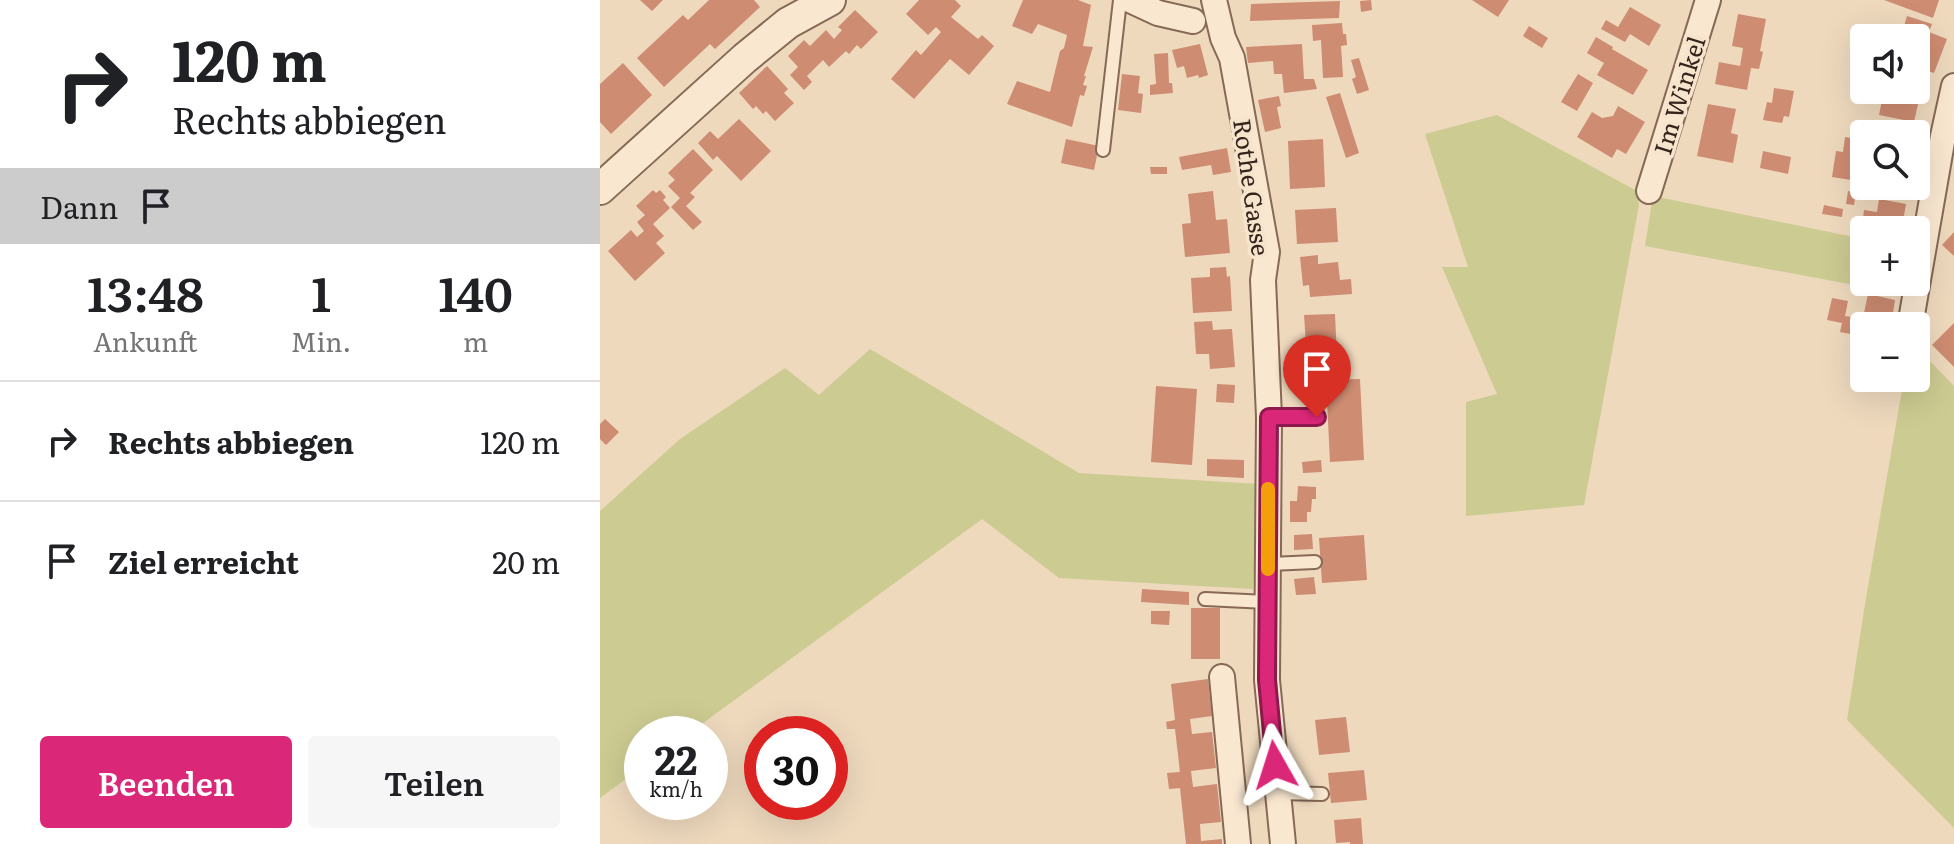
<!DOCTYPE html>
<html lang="de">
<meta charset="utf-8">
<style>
:root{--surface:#fff;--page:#f6f6f6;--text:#202124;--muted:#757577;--line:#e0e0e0;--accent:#db2777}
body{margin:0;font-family:Literata,serif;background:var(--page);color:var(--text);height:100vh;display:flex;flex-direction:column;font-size:30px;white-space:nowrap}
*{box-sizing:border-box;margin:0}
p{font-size:26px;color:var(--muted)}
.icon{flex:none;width:44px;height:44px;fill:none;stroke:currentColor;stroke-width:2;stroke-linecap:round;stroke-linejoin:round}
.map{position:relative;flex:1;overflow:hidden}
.panel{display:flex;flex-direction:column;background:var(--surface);width:600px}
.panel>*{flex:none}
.banner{background:#fff;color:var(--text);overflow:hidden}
.fabs{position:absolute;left:1250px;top:24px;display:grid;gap:16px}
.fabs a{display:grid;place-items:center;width:80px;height:80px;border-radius:8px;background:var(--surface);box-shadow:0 8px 32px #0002;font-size:40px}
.speed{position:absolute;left:24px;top:716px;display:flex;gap:16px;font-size:40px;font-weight:700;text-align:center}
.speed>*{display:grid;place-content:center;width:104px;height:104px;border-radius:50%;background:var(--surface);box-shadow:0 8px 32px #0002;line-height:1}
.speed small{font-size:20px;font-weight:400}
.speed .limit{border:12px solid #d22;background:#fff;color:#111}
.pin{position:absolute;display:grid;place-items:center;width:68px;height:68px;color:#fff;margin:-82px -34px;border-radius:50% 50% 50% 0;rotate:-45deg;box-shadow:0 0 8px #0007}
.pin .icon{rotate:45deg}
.me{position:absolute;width:88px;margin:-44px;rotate:354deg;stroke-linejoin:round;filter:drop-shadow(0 0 6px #0008)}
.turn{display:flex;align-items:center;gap:28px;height:168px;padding:0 40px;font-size:36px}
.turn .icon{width:104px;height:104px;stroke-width:2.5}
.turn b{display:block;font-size:56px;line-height:68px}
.then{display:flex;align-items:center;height:76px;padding:0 40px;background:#0003;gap:16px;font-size:30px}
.eta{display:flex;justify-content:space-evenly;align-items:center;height:136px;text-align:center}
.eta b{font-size:48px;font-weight:600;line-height:56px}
.primary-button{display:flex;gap:16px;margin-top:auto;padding:16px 40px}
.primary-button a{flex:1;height:92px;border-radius:8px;background:var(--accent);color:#fff;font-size:32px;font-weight:600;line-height:92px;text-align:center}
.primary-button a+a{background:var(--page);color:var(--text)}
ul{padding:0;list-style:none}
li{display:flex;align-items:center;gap:24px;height:120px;padding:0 40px;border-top:2px solid var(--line)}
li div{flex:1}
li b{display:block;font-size:30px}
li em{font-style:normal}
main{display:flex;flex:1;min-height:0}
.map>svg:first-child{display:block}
</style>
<main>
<section class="panel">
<div class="banner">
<div class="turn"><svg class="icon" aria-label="right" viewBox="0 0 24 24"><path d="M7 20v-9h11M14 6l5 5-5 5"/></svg><div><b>120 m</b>Rechts abbiegen</div></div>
<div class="then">Dann<svg class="icon" aria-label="arrive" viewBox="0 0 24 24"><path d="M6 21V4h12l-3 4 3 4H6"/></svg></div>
</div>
<div class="eta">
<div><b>13:48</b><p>Ankunft</p></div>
<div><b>1</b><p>Min.</p></div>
<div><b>140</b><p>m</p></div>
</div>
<ul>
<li><svg class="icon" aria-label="right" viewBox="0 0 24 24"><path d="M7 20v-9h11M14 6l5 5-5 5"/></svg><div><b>Rechts abbiegen</b></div><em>120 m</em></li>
<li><svg class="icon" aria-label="arrive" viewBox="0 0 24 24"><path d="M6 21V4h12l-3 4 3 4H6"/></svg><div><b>Ziel erreicht</b></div><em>20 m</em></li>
</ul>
<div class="primary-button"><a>Beenden</a><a>Teilen</a></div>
</section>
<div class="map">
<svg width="1354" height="844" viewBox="0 0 1354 844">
<rect width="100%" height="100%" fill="#eed9bd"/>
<path fill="#cccb91" d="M897,115L1037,191L1039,205L984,505L866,516V402L897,394L842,267H868L825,134Z
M1053,196L1264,239V282H1310L1308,295L1045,246Z
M1316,347L1354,386V828L1247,720L1266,598L1304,378H1316Z
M270,349L479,473L659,484L653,589L459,578L382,519L88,734H42V767L0,798V511L80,439L185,368L219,395Z"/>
<path fill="#ce8c72" d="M40,0H63L52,11Z
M109,0H154L160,7L115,49L110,44L64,87L37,58L83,15L88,20Z
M319,0H355L361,6L351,17L378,39L382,35L394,46L369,75L350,59L314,99L291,79L316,50L321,55L341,32L336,27L328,35L306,14Z
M423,0H478L491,5L483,46L493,47L484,76H486L483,85L487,86L484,96L480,95L472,127L407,104L417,81L450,92L460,51L464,48L467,35L438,24L432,34L412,26Z
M771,0L772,10L761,12L760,1Z
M872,0H909L898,17Z
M1284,0H1339L1333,18Z
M740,1L739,18L650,21L651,4Z
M1030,7L1061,25L1049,46L1030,34L1025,42L1001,29L1006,20L1018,27Z
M255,10L278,32L261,49L257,45L249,54L246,51L229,67L223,60L207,76L212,82L204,90L190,75L198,67L188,56L204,40L210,46L226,30L234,39L242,30L238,27Z
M1138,14L1166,19L1160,51L1163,52L1159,69L1151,68L1147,90L1115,84L1119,62L1140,66L1143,48L1132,46Z
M1307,16L1332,24L1329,32L1347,39L1334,73L1322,69L1320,73L1316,72L1317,41L1316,38H1313L1316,31L1304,26Z
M742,23L743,34H746L747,45L741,46L743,77L723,78L721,40L713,41L712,25Z
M929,26L948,38L942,48L923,36Z
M996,37L1013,47L1012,49L1048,70L1033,95L997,75L1004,63L987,53Z
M600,44L608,75L599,78L598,75L587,78L584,66L577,68L572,50Z
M702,44L704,79H714L717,89L684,93L682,74H674L673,61L648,63L646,47Z
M568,53L569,83H572L573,93L550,95V85L556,84L554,54Z
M759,58L769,90L757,94L752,79L756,77L751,60Z
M23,63L52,95L11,134L0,122V84Z
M167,66L188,89L184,93L194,103L175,121L166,111L163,114L156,106L153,109L139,93Z
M522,74L540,76L538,93L543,94L541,113L518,110Z
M978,74L993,83L977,111L961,102Z
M1174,88L1194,91L1189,117L1184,116L1182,123L1163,120L1167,102L1172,103Z
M740,93L759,153L746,158L726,97Z
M1293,95L1319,100L1314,122L1279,115L1282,100L1292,102Z
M679,96L681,106L677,107L681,128L665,132L658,100Z
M1108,104L1136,109L1131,133L1138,135L1133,163L1097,156Z
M1018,106L1045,122L1026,154L1017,149L1012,158L977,137L992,112L1002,118L1013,116Z
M139,119L171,151L141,181L117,156L113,160L98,143L110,131L118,139Z
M1260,134L1264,135V182L1232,177L1236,151L1243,152L1245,137L1257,139Z
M466,139L499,146L494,170L461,163Z
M723,139L725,187L690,189L688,141Z
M1316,144L1320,153L1326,150L1330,162L1329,169L1316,167Z
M627,148L631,172L613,175L611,165L582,170L579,157Z
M93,149L113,170L90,193L95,197L86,206L102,222L93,230L71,207L80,198L68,186L75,180L68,173Z
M1163,151L1191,157L1188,174L1160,168Z
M550,167H567V174H551Z
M53,190L56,193L60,190L66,197L63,200L70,208L53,224L64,236L56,243L65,253L35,281L8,251L31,230L37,237L44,231L37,222L45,215L36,206Z
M613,191L616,220L627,219L630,253L585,257L582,224L591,223L588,194Z
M1248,191L1256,193L1254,205L1246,204Z
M1279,199L1306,204L1302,227L1263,219L1264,210L1277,212Z
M1224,205L1243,209L1242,217L1222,214Z
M736,208L738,242L697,244L695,210Z
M1354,232V256L1342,245Z
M718,255V264L738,262L740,280L751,279L752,294L710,297L709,285L703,286L700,257Z
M626,267L627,277L630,276L632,311L593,313L591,278L610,277V268Z
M1268,294L1295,300L1292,319L1264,313Z
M1232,298L1248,301L1245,316L1264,319L1261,336L1240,332L1242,323L1227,320Z
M735,314L737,357L707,359L704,315Z
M612,321L613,330L632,329L635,367L610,369L609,354H596L594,322Z
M1354,323V367L1332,345Z
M718,367L720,392L701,394L699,368Z
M760,379L764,460L730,462L726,380Z
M617,384L635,385L634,403L616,402Z
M556,386L597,389L592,465L551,462Z
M5,419L19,432L6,445L0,439V424Z
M607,459L644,460V478L607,476Z
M721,460L722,472L703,473L702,462Z
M698,486L716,487V499H712L711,512H707V522H690V501H697Z
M712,534L713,549L694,550V535Z
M764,535L767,580L722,583L719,538Z
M714,577L716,594L696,595L694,579Z
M542,589L589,592V605L541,602Z
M591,608H620V659H591Z
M551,611H570L569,625L551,624Z
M608,679L612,716L590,719L592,734L612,732L616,768L591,771L593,787L617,784L621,822L600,824L601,841L622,839V844H586L580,788L569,789L567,773L580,772L575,729H567L566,722L575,720L571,684Z
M746,717L750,752L719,755L715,720Z
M764,770L767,800L731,803L728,773Z
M761,818L763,844H750V842L736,843L734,820Z"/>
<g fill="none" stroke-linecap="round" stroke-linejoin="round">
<defs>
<path id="service" d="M503,150L520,0
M669,417H717
M668,564L715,562
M605,599L667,602
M678,793L722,794"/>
<path id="minor" d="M530,0L558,13L593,21
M614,0L623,38L632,58L667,252L663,280L669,417L667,680L683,844
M1049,191L1108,0
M1310,326L1343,136L1354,86
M622,677L638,844"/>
<path id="tertiary" d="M0,189L145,58L188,23L230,0"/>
</defs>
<use href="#service" stroke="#866956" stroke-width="16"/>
<use href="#minor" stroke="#866956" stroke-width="28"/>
<use href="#tertiary" stroke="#866956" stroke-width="34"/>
<use href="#service" stroke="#f9e7d0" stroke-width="12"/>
<use href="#minor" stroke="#f9e7d0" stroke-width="24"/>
<use href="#tertiary" stroke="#f9e7d0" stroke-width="30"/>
</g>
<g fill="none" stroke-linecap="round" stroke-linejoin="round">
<defs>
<path id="route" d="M675,765L667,680L669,417H717"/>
</defs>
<use href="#route" stroke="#8e194d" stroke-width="20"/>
<use href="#route" stroke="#db2777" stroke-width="14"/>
<path stroke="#f59e0b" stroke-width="14" d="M668,569V489"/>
</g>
<g text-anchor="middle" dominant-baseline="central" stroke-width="7" stroke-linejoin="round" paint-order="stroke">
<g font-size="24" fill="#35241b" stroke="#f6e4cd">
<text transform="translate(1078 95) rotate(-73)">Im Winkel</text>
<text transform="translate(653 187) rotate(82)">Rothe Gasse</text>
</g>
</g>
</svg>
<div class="fabs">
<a><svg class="icon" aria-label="sound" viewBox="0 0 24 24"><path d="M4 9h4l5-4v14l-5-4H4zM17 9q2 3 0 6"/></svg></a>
<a><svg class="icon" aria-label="search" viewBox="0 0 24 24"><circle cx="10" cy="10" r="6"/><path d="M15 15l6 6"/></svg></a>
<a>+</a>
<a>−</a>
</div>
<div class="speed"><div>22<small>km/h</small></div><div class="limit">30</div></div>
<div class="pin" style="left:717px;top:417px;background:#d93025"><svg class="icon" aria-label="arrive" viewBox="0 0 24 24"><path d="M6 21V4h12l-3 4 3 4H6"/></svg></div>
<svg class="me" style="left:675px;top:765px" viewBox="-20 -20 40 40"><path d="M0-17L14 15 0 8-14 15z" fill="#db2777" stroke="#fff" stroke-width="4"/></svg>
</div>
</main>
